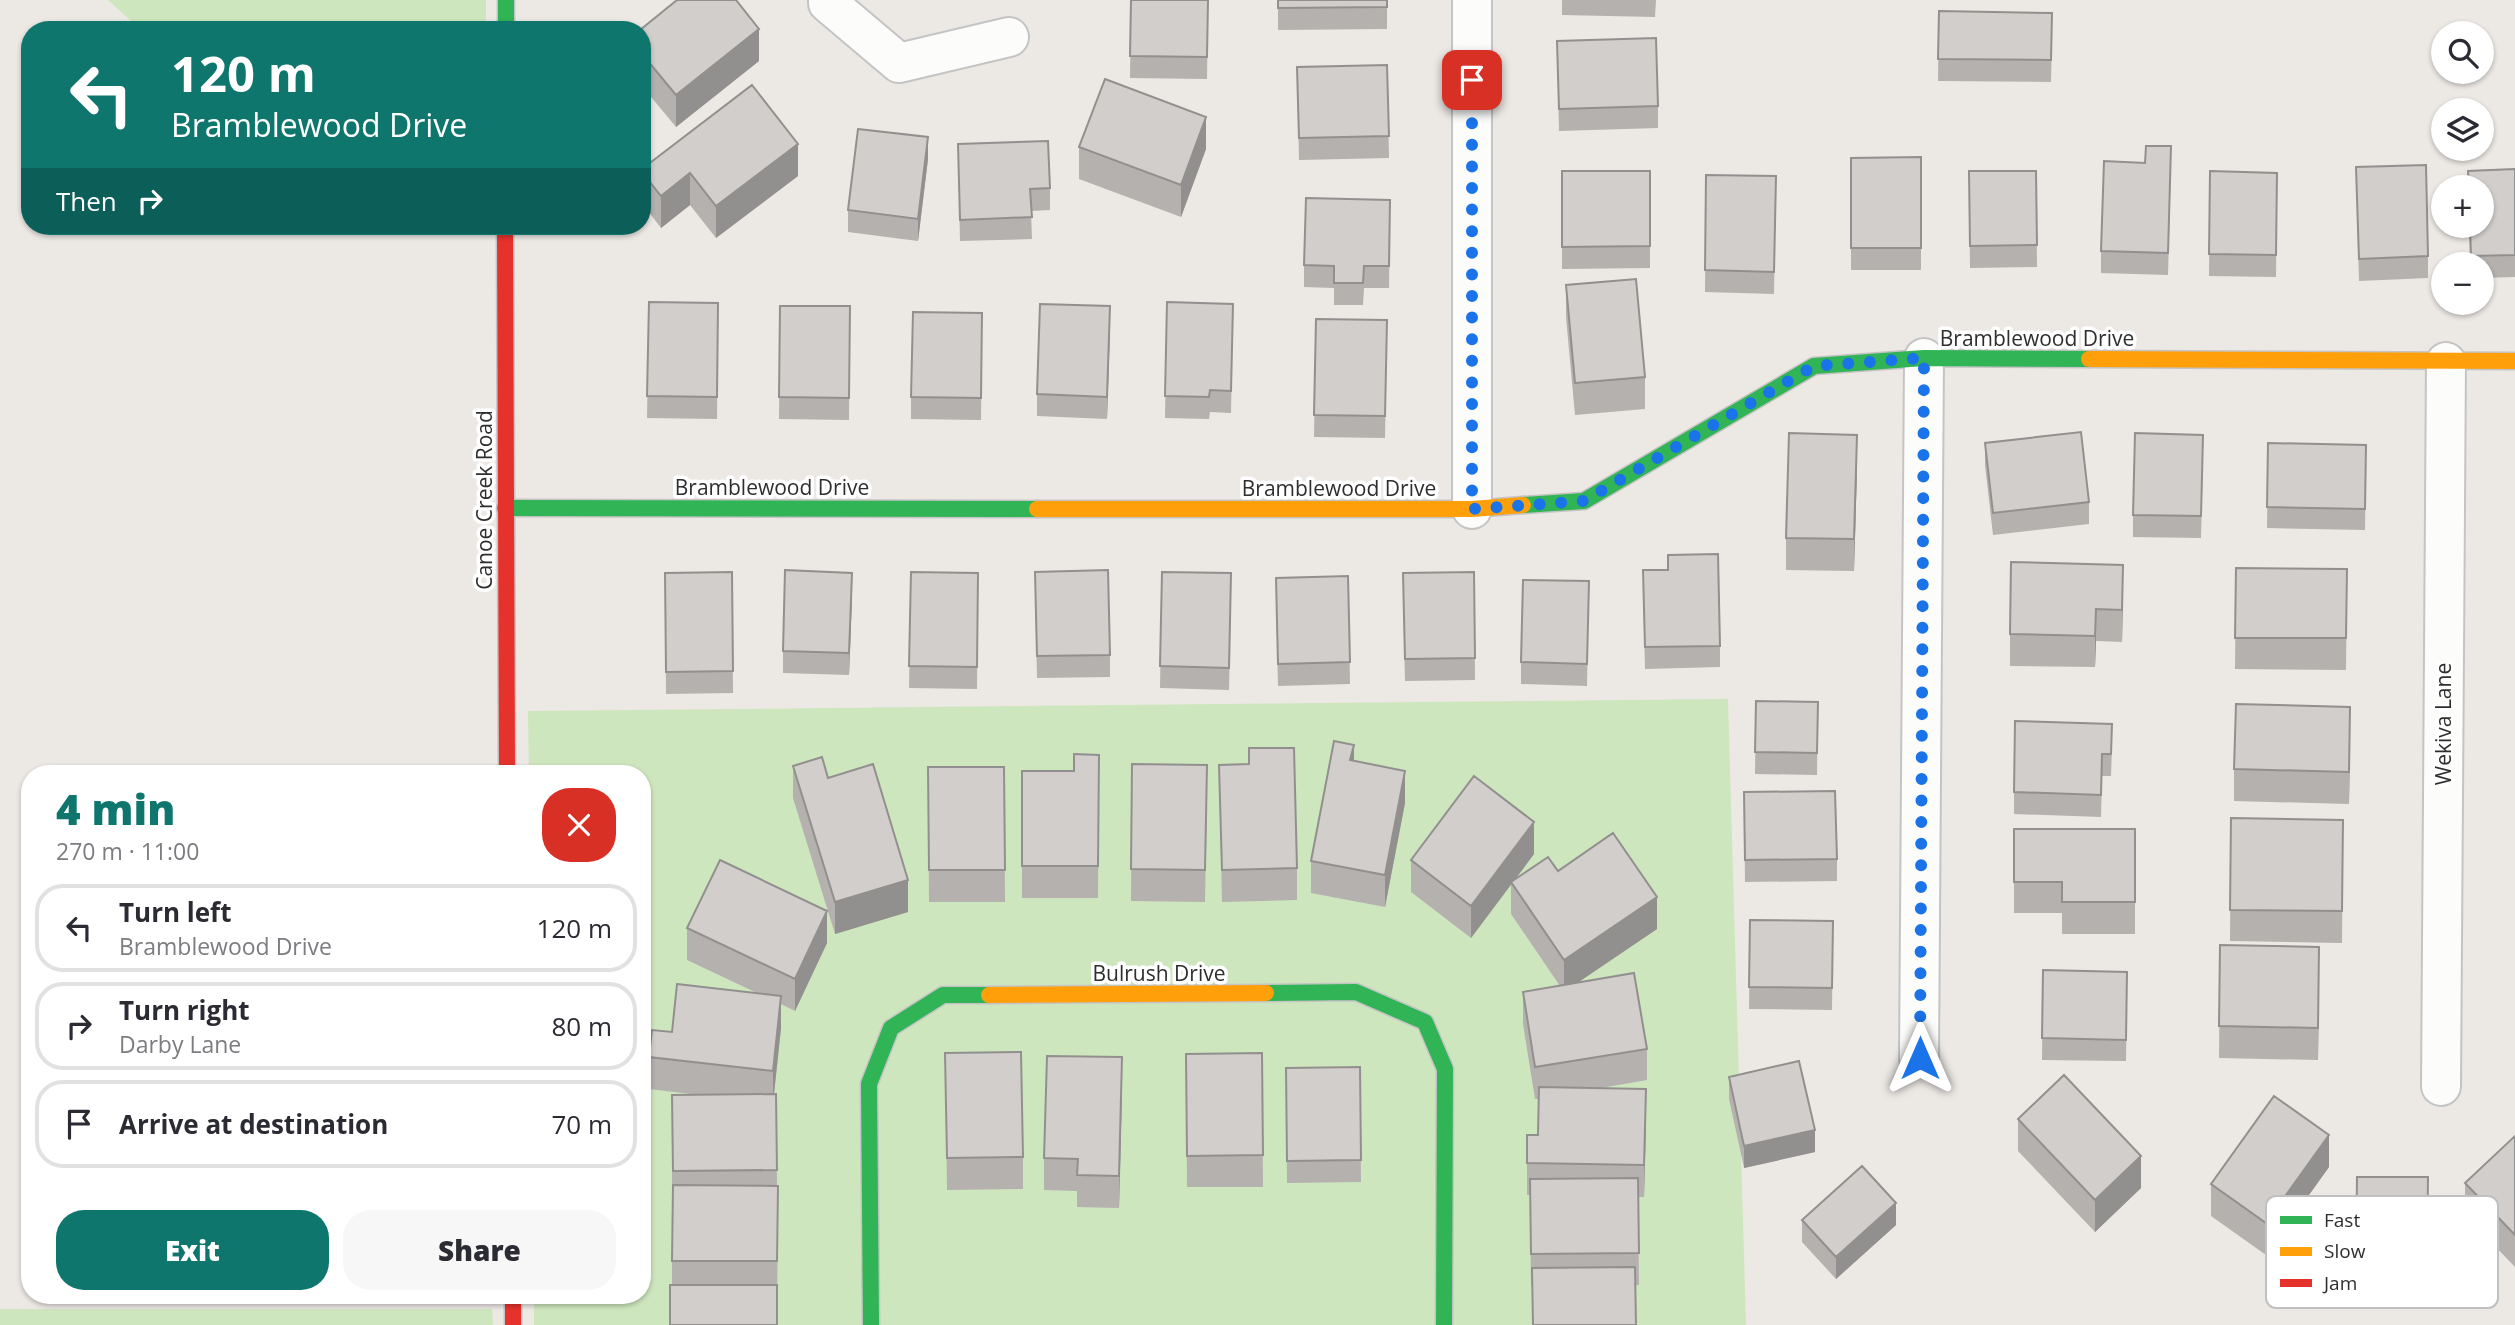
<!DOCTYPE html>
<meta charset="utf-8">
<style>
:root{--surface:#fff;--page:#f7f7f7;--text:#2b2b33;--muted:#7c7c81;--line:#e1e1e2;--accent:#0f766e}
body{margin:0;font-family:"Open Sans",sans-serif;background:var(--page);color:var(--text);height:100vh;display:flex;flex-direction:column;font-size:26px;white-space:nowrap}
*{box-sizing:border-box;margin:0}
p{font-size:23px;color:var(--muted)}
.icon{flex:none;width:38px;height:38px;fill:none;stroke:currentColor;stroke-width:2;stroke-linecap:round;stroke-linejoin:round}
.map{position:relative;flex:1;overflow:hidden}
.details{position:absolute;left:21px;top:765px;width:630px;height:539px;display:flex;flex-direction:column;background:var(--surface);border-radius:28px;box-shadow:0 2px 5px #0004}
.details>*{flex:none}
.banner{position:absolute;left:21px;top:21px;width:630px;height:214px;border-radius:28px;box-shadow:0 2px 5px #0004;background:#0f766e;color:#fff;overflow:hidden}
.fabs{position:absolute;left:2431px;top:21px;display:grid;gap:14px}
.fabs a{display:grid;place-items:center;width:63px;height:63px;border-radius:50%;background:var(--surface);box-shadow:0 2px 5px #0004;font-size:35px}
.pin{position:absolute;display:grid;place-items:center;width:60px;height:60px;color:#fff;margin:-30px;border-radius:14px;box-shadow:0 4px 10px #0006}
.me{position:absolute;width:77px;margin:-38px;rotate:0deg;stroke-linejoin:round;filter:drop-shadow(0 0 5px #0008)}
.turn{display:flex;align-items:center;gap:24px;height:147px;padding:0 35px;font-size:32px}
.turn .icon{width:91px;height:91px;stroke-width:2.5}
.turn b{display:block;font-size:49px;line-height:60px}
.then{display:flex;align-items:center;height:66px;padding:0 35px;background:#0003;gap:14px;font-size:26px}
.round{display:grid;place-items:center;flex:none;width:74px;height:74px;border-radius:28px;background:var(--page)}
.overview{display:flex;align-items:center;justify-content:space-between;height:119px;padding:0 35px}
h1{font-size:42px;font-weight:800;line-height:52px;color:var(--accent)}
.button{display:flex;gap:14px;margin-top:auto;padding:14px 35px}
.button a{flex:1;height:80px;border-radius:28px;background:var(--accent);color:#fff;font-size:28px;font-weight:800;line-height:80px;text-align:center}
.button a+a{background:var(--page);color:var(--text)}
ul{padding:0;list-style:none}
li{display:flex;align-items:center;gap:21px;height:88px;margin:0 14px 10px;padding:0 21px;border:4px solid var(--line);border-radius:28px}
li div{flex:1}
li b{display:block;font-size:26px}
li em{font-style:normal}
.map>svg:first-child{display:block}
</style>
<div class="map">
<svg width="2515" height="1325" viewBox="0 0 2515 1325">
<rect width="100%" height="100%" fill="#ece8e4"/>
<path fill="#cee6be" d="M108,0H486V30H141Z
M1728,699L1746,1325H534V1295H642V774L529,773L528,711Z
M0,1309H492L493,1325H0Z"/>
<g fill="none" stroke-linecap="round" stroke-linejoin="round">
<defs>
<path id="street" d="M828,0V3L899,63L1009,37
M1472,0V509
M1919,1058L1924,358
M2441,1086L2446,362"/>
<path id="fast" d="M506,0V30
M1523,505L1584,501L1814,366L1924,358L2089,359
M505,508L1037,509
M1266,993L1356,992L1425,1022L1445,1069L1444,1325
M871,1325L869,1084L891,1028L943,995H989"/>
<path id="slow" d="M2089,359L2515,361
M1037,509H1472L1523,505
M989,995L1266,993"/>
<path id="jam" d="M505,226L507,774
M513,1295V1325"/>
</defs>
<use href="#street" stroke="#c5c4c5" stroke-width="42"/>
<use href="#fast" stroke="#c5c4c5" stroke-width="19"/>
<use href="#slow" stroke="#c5c4c5" stroke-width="19"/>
<use href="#jam" stroke="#c5c4c5" stroke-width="19"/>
<use href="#street" stroke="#fcfcfb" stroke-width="38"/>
<use href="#fast" stroke="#30b455" stroke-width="16"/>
<use href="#slow" stroke="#ff9f0a" stroke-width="16"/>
<use href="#jam" stroke="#e5322d" stroke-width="16"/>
</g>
<path fill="#b4b1af" d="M1131,0H1208L1207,79L1130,78Z
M1278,0H1387V29L1278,30Z
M1562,0H1656L1655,17L1562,15Z
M1939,11L2052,35L2051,82L1938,81Z
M642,30L759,61L676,127L642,86Z
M1557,41L1658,106V128L1559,131Z
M1387,65L1389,158L1299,160L1297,67Z
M958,144L1050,188V210L1031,211L1032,239L960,241Z
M1079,147L1206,149L1181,217L1079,179Z
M1921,157V270H1851V158Z
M928,159L918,241L848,232V210Z
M2145,163L2171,168L2168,275L2101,273V251Z
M2356,167L2428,256V278L2359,281Z
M642,169L798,176L716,238L690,205L661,228L642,203Z
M2515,169V277L2482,278V264H2470L2469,226H2482Z
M1562,171H1650V268L1562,269Z
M1969,171H2036L2037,267L1970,268Z
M2210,171L2277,173L2276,277L2209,276Z
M1706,175L1776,176L1774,294L1705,292Z
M1390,200L1389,288H1364L1363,305H1334V288L1304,287V265Z
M1566,285L1645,377V409L1575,415L1566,317Z
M649,302L718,303L717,419L647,418Z
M1167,302L1233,304L1231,413L1210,412L1209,419L1165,418Z
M780,306H850L849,420L779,419Z
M982,313L981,420L911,419V397Z
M1316,319L1387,320L1385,438L1314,437Z
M1110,328L1107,419L1037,416V394Z
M1985,443L2089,502V524L1993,535L1985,465Z
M2268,443L2366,445L2365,530L2267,528Z
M2203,457L2201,538L2133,537V515Z
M1857,467L1854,571L1786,570V538Z
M1668,555L1720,646V667L1645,669L1643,592L1668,570Z
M2236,568L2347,569L2346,670L2235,669Z
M732,572L733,693L666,694L665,573Z
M911,572L978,573L977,689L909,688Z
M1162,572L1231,595L1229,690L1160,688Z
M1474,572L1475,680L1405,681L1403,595Z
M1348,576L1350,684L1278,686L1276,600Z
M1589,581L1587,686L1521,684V662Z
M1035,594L1110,655V677L1037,678Z
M852,595L849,675L783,673V651Z
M2123,597L2122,642L2096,641L2095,667L2010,666V634Z
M1756,701L1818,702L1817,775L1755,774Z
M2350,739L2349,804L2234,801V769Z
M2112,746L2111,776H2102L2101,817L2014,814V792Z
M1099,755L1098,898H1022V771H1074Z
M1354,761L1405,803L1385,907L1311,893V861Z
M1132,764L1207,797L1205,902L1131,901Z
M1249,764L1297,868V900L1222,902L1219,765Z
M793,766L908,912L835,934L793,798Z
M928,767H1004L1005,902H929Z
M1744,792L1837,859V881L1745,882Z
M2231,818L2343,820L2342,943L2230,941Z
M2014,829H2135V934H2062V913H2014Z
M1534,854L1515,880L1558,871L1657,929L1577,983L1647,1049V1080L1601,1088L1646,1121L1644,1197H1638L1639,1285L1531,1286L1530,1195H1527V1135H1538V1099H1535L1523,1024V992L1560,986L1511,914V884L1471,938L1411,892V860Z
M1750,920L1833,921L1832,1010L1749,1009Z
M687,928L827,943L795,1011L781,1004V1028L774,1094H776L777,1185L778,1186L777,1325L672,1285V1095H699L649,1089V1057L672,1032L759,994L687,960Z
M2220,945L2319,979L2318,1060L2219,1058Z
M2043,970L2127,972L2126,1061L2042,1060Z
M945,1053L1023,1157V1189L947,1190Z
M1262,1053L1263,1187H1187L1186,1054Z
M1360,1067L1361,1182L1287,1183L1286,1068Z
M1729,1077L1815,1152L1744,1168L1729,1099Z
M1122,1089L1119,1208L1077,1207V1191L1044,1190V1158Z
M2018,1119L2141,1188L2095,1232L2018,1151Z
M2515,1136V1267L2465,1215V1183Z
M2329,1167L2266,1255L2211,1216V1184Z
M2357,1177H2428L2427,1283L2356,1282Z
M1802,1220L1896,1225L1836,1279L1802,1242Z"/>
<path fill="#92908e" d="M759,29V61L676,127V95Z
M1206,117V149L1181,217V185Z
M928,137V159L918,241V219Z
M798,144V176L716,238V206Z
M690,173V205L661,228V196Z
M1110,306V328L1107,419V397Z
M1857,435V467L1854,571V539Z
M2123,565V597L2122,642V610Z
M852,573V595L849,675V653Z
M2096,609V641L2095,667V636Z
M2350,707V739L2349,804V772Z
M1354,745V776L1350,760Z
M1405,771V803L1385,907V875Z
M1534,822V854L1471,938V906Z
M908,880V912L835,934V902Z
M1657,897V929L1564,992V960Z
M827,911V943L795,1011V979Z
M2319,947V979L2318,1060V1028Z
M781,996V1028L773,1103V1071Z
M1122,1057V1089L1119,1208V1176Z
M1646,1089V1121L1644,1197V1165Z
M1815,1130V1152L1744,1168V1146Z
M2329,1135V1167L2266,1255V1223Z
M2141,1156V1188L2095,1232V1200Z
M1896,1203V1225L1836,1279V1257Z"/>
<path fill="#d1cecb" stroke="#92908e" stroke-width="2" d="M677,0H736L759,29L676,95L642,54V30H640Z
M1131,0H1208L1207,57L1130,56Z
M1278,0H1387V7L1278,8Z
M1939,11L2052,13L2051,60L1938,59Z
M1656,38L1658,106L1559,109L1557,41Z
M1387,65L1389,136L1299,138L1297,67Z
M1105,79L1206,117L1181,185L1079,147Z
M752,85L798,144L716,206L690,173L661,196L642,172V169Z
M858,129L928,137L918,219L848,210Z
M1048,141L1050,188L1030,189L1032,217L960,220L958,144Z
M2146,146H2171L2168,253L2101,251L2104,161L2145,163Z
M1921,157V248H1851V158Z
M2426,165L2428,256L2359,259L2356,167Z
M2515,169V255L2471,256L2470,226H2482V187H2469L2468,171Z
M1562,171H1650V246L1562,247Z
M1969,171H2036L2037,245L1970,246Z
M2210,171L2277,173L2276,255L2209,254Z
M1706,175L1776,176L1774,272L1705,270Z
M1306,198L1390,200L1389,266H1364L1363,283H1334V266L1304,265Z
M1636,279L1645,377L1575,383L1566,285Z
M649,302L718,303L717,397L647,396Z
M1167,302L1233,304L1231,391L1210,390L1209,397L1165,396Z
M1040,304L1110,306L1107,397L1037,394Z
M780,306H850L849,398L779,397Z
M913,312L982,313L981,398L911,397Z
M1316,319L1387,320L1385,416L1314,415Z
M2081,432L2089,502L1993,513L1985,443Z
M1789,433L1857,435L1854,539L1786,538Z
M2135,433L2203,435L2201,516L2133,515Z
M2268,443L2366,445L2365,509L2267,507Z
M1718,554L1720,646L1645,647L1643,570H1668V555Z
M2011,562L2123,565L2122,610L2096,609L2095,636L2010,634Z
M2236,568L2347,569L2346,638H2235Z
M785,570L852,573L849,653L783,651Z
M1108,570L1110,655L1037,656L1035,572Z
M732,572L733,671L666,672L665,573Z
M911,572L978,573L977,667L909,666Z
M1162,572L1231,573L1229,668L1160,666Z
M1474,572L1475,658L1405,659L1403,573Z
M1348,576L1350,662L1278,664L1276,578Z
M1523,580L1589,581L1587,664L1521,662Z
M1756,701L1818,702L1817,753L1755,752Z
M2236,704L2350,707L2349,772L2234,769Z
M2015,721L2112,724L2111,754H2102L2101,795L2014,792Z
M1334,741L1354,745L1350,760L1405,771L1385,875L1311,861Z
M1249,748H1294L1297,868L1222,870L1219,765L1249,764Z
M1074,754L1099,755L1098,866H1022V771H1074Z
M822,757L828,778L873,764L908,880L835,902L793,766Z
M1132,764L1207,765L1205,870L1131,869Z
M928,767H1004L1005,870H929Z
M1474,776L1534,822L1471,906L1411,860Z
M1835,791L1837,859L1745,860L1744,792Z
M2231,818L2343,820L2342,911L2230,910Z
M2014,829H2135V902H2062V882H2014Z
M1613,833L1657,897L1564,960L1511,882L1548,857L1558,871Z
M720,860L827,911L795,979L687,928Z
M1750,920L1833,921L1832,988L1749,987Z
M2220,945L2319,947L2318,1028L2219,1026Z
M2043,970L2127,972L2126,1040L2042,1038Z
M1634,973L1647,1049L1535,1067L1523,992Z
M677,984L781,996L773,1071L649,1057L652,1030L672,1032Z
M1021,1052L1023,1157L947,1158L945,1053Z
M1262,1053L1263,1155L1187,1156L1186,1054Z
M1047,1056L1122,1057L1119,1176L1077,1175L1078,1159L1044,1158Z
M1799,1061L1815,1130L1744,1146L1729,1077Z
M1360,1067L1361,1160L1287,1161L1286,1068Z
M2064,1075L2141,1156L2095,1200L2018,1119Z
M1539,1087L1646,1089L1644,1165L1527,1163V1135H1538Z
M776,1094L777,1170L673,1171L672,1095Z
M2274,1096L2329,1135L2266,1223L2211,1184Z
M2515,1136V1235L2465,1183Z
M1862,1166L1896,1203L1836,1257L1802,1220Z
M2357,1177H2428L2427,1261L2356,1260Z
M1638,1178L1639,1253L1531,1254L1530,1179Z
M673,1185L778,1186L777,1261H672Z
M1635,1267L1636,1325H1533L1532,1268Z
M670,1285H777V1325H670Z"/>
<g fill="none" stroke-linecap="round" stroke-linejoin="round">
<path stroke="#1a73e8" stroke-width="12" stroke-dasharray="0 21.6" d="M1472,80V509L1584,501L1814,366L1924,358L1920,1058"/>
</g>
<g text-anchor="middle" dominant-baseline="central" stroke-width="7" stroke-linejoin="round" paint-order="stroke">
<g font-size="21" fill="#2e2e2e" stroke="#fff">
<text x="2037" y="338">Bramblewood Drive</text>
<text x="772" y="487">Bramblewood Drive</text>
<text x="1339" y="488">Bramblewood Drive</text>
<text transform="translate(484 500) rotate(-90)">Canoe Creek Road</text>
<text transform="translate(2443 724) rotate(-90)">Wekiva Lane</text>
<text x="1159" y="973">Bulrush Drive</text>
</g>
</g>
<rect x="2266" y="1196" width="232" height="112" rx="10" fill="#fff" stroke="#c0c0c0" stroke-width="2"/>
<rect x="2280" y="1216" width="32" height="8" fill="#30b455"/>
<rect x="2280" y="1247" width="32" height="9" fill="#ff9f0a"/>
<rect x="2280" y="1279" width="32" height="8" fill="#e5322d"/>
<g font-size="19" fill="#2e2e2e">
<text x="2324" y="1227">Fast</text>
<text x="2324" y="1258">Slow</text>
<text x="2324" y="1290">Jam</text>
</g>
</svg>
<div class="fabs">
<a><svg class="icon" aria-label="search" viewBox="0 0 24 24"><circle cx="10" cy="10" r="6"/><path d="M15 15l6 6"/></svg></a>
<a><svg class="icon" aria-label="layers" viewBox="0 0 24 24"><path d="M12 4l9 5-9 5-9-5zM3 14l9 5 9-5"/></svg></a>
<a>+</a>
<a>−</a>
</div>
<div class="pin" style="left:1472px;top:80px;background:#d93025"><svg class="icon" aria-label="arrive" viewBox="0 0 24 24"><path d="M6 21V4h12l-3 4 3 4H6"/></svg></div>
<svg class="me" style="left:1920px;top:1058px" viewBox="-20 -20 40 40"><path d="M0-17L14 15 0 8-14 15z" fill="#1a73e8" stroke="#fff" stroke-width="4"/></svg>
<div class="banner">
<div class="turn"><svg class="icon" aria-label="left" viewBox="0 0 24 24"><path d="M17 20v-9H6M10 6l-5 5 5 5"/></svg><div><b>120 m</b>Bramblewood Drive</div></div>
<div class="then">Then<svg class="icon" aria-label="right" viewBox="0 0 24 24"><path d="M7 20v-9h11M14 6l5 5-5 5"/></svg></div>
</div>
<section class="details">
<div class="overview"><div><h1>4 min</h1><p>270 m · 11:00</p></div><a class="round" style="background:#d93025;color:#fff"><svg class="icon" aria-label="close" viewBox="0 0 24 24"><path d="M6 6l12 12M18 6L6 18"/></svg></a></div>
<ul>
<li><svg class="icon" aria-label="left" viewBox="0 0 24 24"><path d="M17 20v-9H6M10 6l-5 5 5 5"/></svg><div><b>Turn left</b><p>Bramblewood Drive</p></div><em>120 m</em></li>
<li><svg class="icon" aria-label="right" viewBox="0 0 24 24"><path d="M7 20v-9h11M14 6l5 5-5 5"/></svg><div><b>Turn right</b><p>Darby Lane</p></div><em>80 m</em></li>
<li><svg class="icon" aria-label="arrive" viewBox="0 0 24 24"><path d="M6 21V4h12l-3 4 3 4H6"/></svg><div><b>Arrive at destination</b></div><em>70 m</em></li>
</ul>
<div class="button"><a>Exit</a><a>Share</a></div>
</section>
</div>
